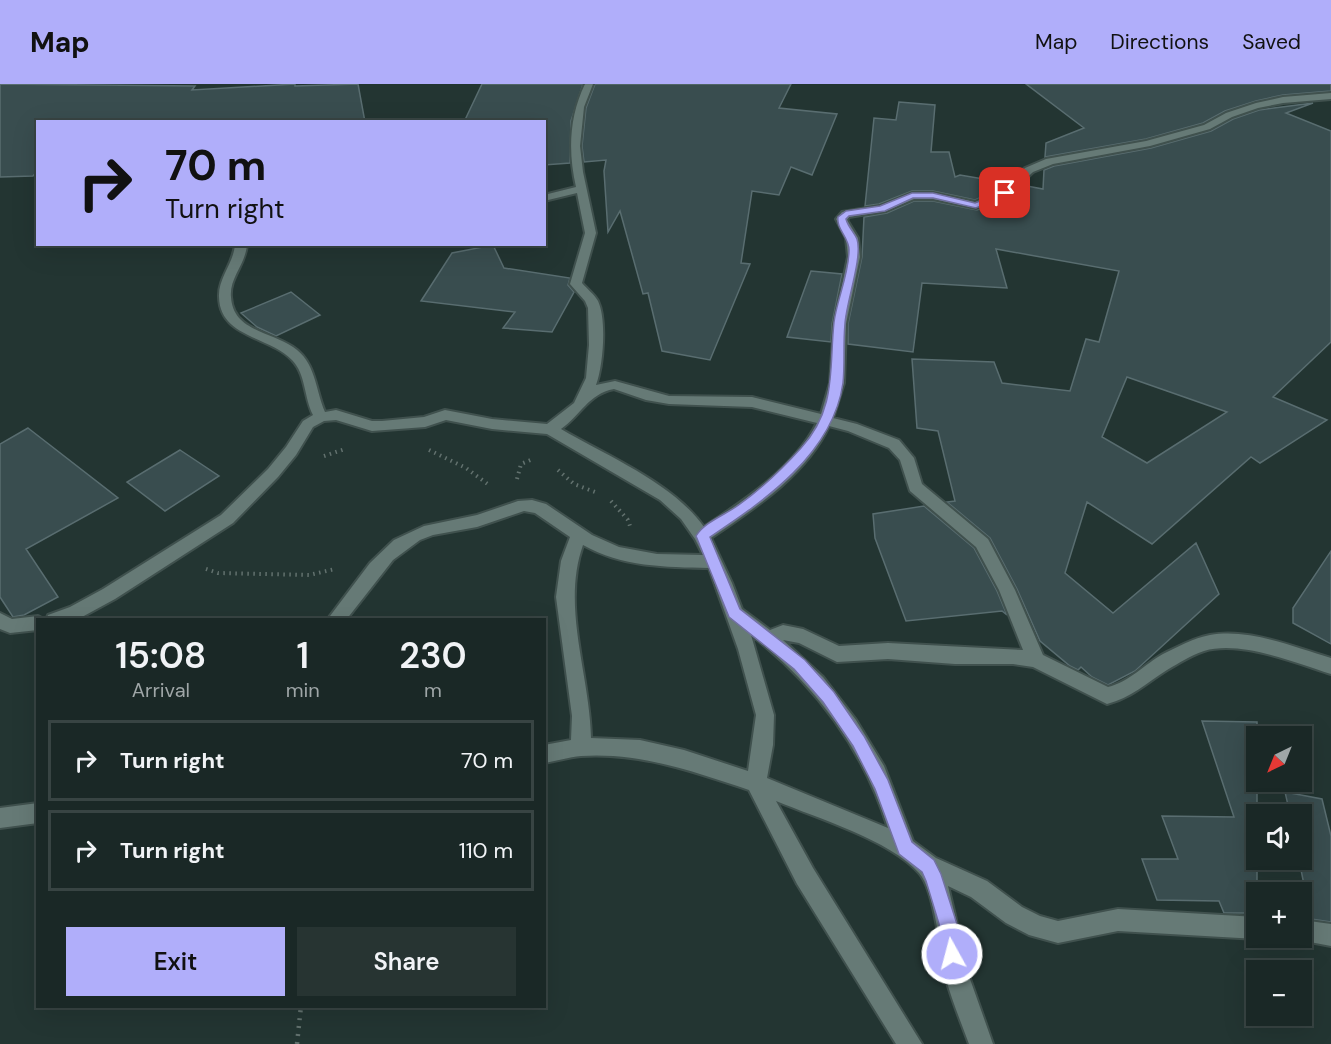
<!DOCTYPE html>
<meta charset="utf-8">
<style>
:root{--surface:#1a2826;--page:#273432;--text:#f1f3f6;--muted:#9fa6a7;--line:#384443;--accent:#b0aefa}
body{margin:0;font-family:"DM Sans",sans-serif;background:var(--page);color:var(--text);height:100vh;display:flex;flex-direction:column;font-size:22px;white-space:nowrap}
*{box-sizing:border-box;margin:0}
p{font-size:20px;color:var(--muted)}
.icon{flex:none;width:33px;height:33px;fill:none;stroke:currentColor;stroke-width:2;stroke-linecap:round;stroke-linejoin:round}
.map{position:relative;flex:1;overflow:hidden}
.panel{position:absolute;left:36px;top:534px;width:510px;height:390px;display:flex;flex-direction:column;background:var(--surface);border-radius:0px;box-shadow:0 6px 24px #0002,0 0 0 2px var(--line)}
.panel>*{flex:none}
.hud{position:absolute;left:36px;top:36px;width:510px;height:126px;border-radius:0px;box-shadow:0 6px 24px #0002,0 0 0 2px var(--line);background:#b0aefa;color:#111;overflow:hidden}
.needle{width:39px;rotate:223deg}
.tools{position:absolute;left:1246px;top:642px;display:grid;gap:12px}
.tools a{display:grid;place-items:center;width:66px;height:66px;border-radius:0px;background:var(--surface);box-shadow:0 6px 24px #0002,0 0 0 2px var(--line);font-size:30px}
.pin{position:absolute;display:grid;place-items:center;width:51px;height:51px;color:#fff;margin:-26px;border-radius:12px;box-shadow:0 3px 9px #0006}
.me{position:absolute;width:66px;margin:-33px;rotate:353deg;stroke-linejoin:round;filter:drop-shadow(0 0 4px #0008)}
.turn{display:flex;align-items:center;gap:21px;height:126px;padding:0 30px;font-size:27px}
.turn .icon{width:78px;height:78px;stroke-width:2.5}
.turn b{display:block;font-size:42px;line-height:51px}
.eta{display:flex;justify-content:space-evenly;align-items:center;height:102px;text-align:center}
.eta b{font-size:36px;font-weight:600;line-height:42px}
.primary-button{display:flex;gap:12px;margin-top:auto;padding:12px 30px}
.primary-button a{flex:1;height:69px;border-radius:0px;background:var(--accent);color:#111;font-size:24px;font-weight:600;line-height:69px;text-align:center}
.primary-button a+a{background:var(--page);color:var(--text)}
ul{padding:0;list-style:none}
li{display:flex;align-items:center;gap:18px;height:81px;margin:0 12px 9px;padding:0 18px;border:3px solid var(--line);border-radius:0px}
li div{flex:1}
li b{display:block;font-size:22px}
li em{font-style:normal}
header{display:flex;align-items:center;gap:36px;box-sizing:border-box;height:84px;padding:0 30px;background:var(--accent);color:#111}
header strong{font-size:28px}
nav{display:flex;gap:33px;margin-inline-start:auto;font-size:21px}
.map>svg:first-child{display:block}
</style>
<header>
<strong>Map</strong>
<nav><a>Map</a><a>Directions</a><a>Saved</a></nav>
</header>
<div class="map">
<svg width="1331" height="960" viewBox="0 0 1331 960">
<rect width="100%" height="100%" fill="#233532"/>
<path fill="#394d4f" stroke="#596d70" stroke-width="1.5" fill-rule="evenodd" d="M0,0L195,2L192,6L295,0V2L358,0L365,38H38V86L33,92L0,93Z
M482,0H583L571,37L570,79L544,81V38H464Z
M595,0H791L779,24L837,30L812,91L791,83L779,111L752,107L741,179L750,180L710,276L662,267L648,209L643,210L620,127L608,148L604,87L606,76L584,78L582,62L586,24Z
M1026,0H1331V7L1283,11L1256,17L1225,27L1203,39L1146,55L1045,73L1046,59L1084,44Z
M899,18L935,21L931,68H949L955,93L960,91L1007,99L1000,105L975,116L933,107H912L879,120L865,122L874,34L896,36Z
M1313,19L1286,29L1331,47V258L1273,313L1327,336L1260,379L1251,373L1152,460L1087,418L1065,489L1113,529L1196,459L1219,510L1135,587L1108,601L1092,593L1081,583L1078,586L1070,582L1040,557L1017,505L990,454L947,418L955,417L938,347L917,344L912,275L994,278L1002,299L1070,307L1086,255L1099,258L1119,187L996,165L1007,204L922,199L913,268L848,260V240L862,173L864,133L887,129L914,117H933L977,126L1010,113L1022,101L1043,105L1044,86L1054,82L1151,64L1211,47L1233,35L1259,26ZM1127,293L1227,328L1147,379L1102,353Z
M493,161L504,184L570,194L568,201L574,208L552,248L503,244L515,228L421,217L452,169Z
M811,187L842,190L832,240L831,258L787,253Z
M291,208L320,231L276,252L257,243L241,229Z
M28,344L118,414L26,465L58,513L24,531L13,533L0,513V360Z
M180,366L219,392L165,427L127,398Z
M924,422L974,464L997,507L1007,531L1002,527L906,537L875,454L873,430Z
M1331,467V560L1293,539V524Z
M1202,637L1257,638V829H1224L1219,817L1157,816L1142,775H1178L1162,732L1234,733Z
M1285,708L1322,715L1331,752V838L1311,835L1299,776H1302V730H1290Z"/>
<g fill="none" stroke-linecap="round" stroke-linejoin="round">
<defs>
<path id="minor" d="M585,0H593L584,23L580,62L583,88L596,149L582,199C587,205 594,210 598,217C607,236 603,282 596,301L615,297L669,312L752,313L821,330L830,299L834,240L848,173L846,154L836,135L842,128L880,122L912,109H933L975,118L1001,107L1025,84L1046,75L1146,57L1204,41L1226,29L1256,19L1283,13L1331,9V15L1283,19L1258,24L1232,33L1210,45L1150,62L1053,80L1033,88L1009,111L976,124L933,115H914L886,127L849,133L847,136L858,154L860,173L846,240L844,299L833,334L857,340L899,356L914,374L922,400L988,455L1015,506L1043,571L1108,603C1129,598 1145,580 1163,570C1178,563 1193,554 1210,551C1249,544 1294,563 1331,574V590C1296,579 1241,556 1204,567C1191,571 1179,579 1167,586C1146,599 1131,614 1107,620L1033,583L1013,580H955L888,575L837,578L799,559L783,556L823,593L856,636L884,682L913,757L936,774L987,797L1022,823L1040,832L1058,837L1118,825L1257,833V854H1261L1257,855L1118,847L1058,859L1029,851L1006,839L971,813L948,802L970,895L993,960H969C961,938 952,917 946,895C940,870 935,806 919,789C890,756 817,734 776,717L813,784L922,960H896L797,800L749,706C695,688 640,668 581,672C569,673 556,677 544,679V661L571,656L572,632L556,513L561,477L570,453L535,429L524,427L477,443L433,451L420,456L393,476L346,536H327L370,479L394,456L424,442L477,431L518,417L532,416L546,420L592,451L619,463L657,470L703,471L695,455L681,435L660,416L547,350L492,345L446,336L425,343L372,347L336,336L324,337L313,343L296,371L278,393L233,439L115,515L82,533L75,536H46L48,531L70,523L103,505L221,431L268,385L286,363L303,337L313,331C304,314 306,290 292,276C270,252 220,254 219,213C218,194 234,179 235,160H247C246,180 229,194 231,213C233,247 270,247 293,263C316,278 315,305 325,328L336,326L372,337H382L424,333L445,326L492,335L547,340L574,319L586,294L589,261L588,224L585,217L570,200L585,149L577,109L544,117V111L576,103C568,68 569,33 585,0ZM614,305L646,316L669,320L752,323L817,339C794,384 745,416 704,443C673,399 607,372 561,345C581,331 588,310 614,305ZM829,342L848,347L889,364L900,376L910,407L976,463L999,506L1023,566L888,559L839,562L803,545L783,541L770,546L742,525L732,499L711,454C755,424 806,391 829,342ZM583,461C622,483 665,483 709,484L738,565L756,631L748,687L684,666L640,656L591,654C590,591 561,523 583,461ZM751,551C815,600 864,666 888,744L767,694L773,661L774,631Z
M0,529L12,535L38,532L45,536H38V546L10,549L0,545Z
M38,719V739L0,744V724Z
M1302,836L1331,840V862L1294,855L1302,854Z"/>
</defs>
<use href="#minor" stroke="#40514e" stroke-width="4"/>
<path stroke="#62716e" stroke-width="4" stroke-dasharray="1.5 4.5" stroke-linecap="butt" d="M429,366L466,384L489,401
M324,372L345,365
M558,386L574,400L595,408
M517,395L521,380L533,375
M611,417L628,436L630,442
M206,485L218,489L309,491L335,485"/>
<path stroke="#62716e" stroke-width="4.5" stroke-dasharray="2 6" stroke-linecap="butt" d="M297,960L301,922"/>
<use href="#minor" fill="#667a76" fill-rule="evenodd"/>
</g>
<path fill="#b0aefa" stroke="#7271a2" stroke-width="1.5" d="M1005,107L1009,109L1008,111L976,124L933,114H913L885,127L849,132L846,135C848,143 854,148 857,155C863,173 846,219 845,240C843,260 845,280 843,299C833,370 764,417 710,453L740,525L805,576L834,608L864,652L888,696L912,758L934,776L941,790L957,840L961,870L958,876L952,879L945,876L939,840L926,797L922,788L899,770L875,705L853,662L823,618L794,585L729,533L696,452C704,438 727,430 740,420C762,404 783,384 801,364C837,325 829,284 834,238C837,215 849,190 849,166C849,153 836,145 838,133L846,127L880,122L912,109H933L975,119Z"/>
</svg>
<div class="tools">
<a><svg class="needle" viewBox="-14 -14 28 28"><path d="M0-13l5 13h-10z" fill="#e53935"/><path d="M0 13l5-13h-10z" fill="#9fa6a7"/></svg></a>
<a><svg class="icon" aria-label="sound" viewBox="0 0 24 24"><path d="M4 9h4l5-4v14l-5-4H4zM17 9q2 3 0 6"/></svg></a>
<a>+</a>
<a>−</a>
</div>
<div class="pin" style="left:1005px;top:109px;background:#d93025"><svg class="icon" aria-label="arrive" viewBox="0 0 24 24"><path d="M6 21V4h12l-3 4 3 4H6"/></svg></div>
<svg class="me" style="left:952px;top:870px" viewBox="-20 -20 40 40"><circle r="17" fill="#b0aefa" stroke="#fff" stroke-width="3"/><path d="M0-11L8 9 0 5-8 9z" fill="#fff"/></svg>
<div class="hud">
<div class="turn"><svg class="icon" aria-label="right" viewBox="0 0 24 24"><path d="M7 20v-9h11M14 6l5 5-5 5"/></svg><div><b>70 m</b>Turn right</div></div>
</div>
<section class="panel">
<div class="eta">
<div><b>15:08</b><p>Arrival</p></div>
<div><b>1</b><p>min</p></div>
<div><b>230</b><p>m</p></div>
</div>
<ul>
<li><svg class="icon" aria-label="right" viewBox="0 0 24 24"><path d="M7 20v-9h11M14 6l5 5-5 5"/></svg><div><b>Turn right</b></div><em>70 m</em></li>
<li><svg class="icon" aria-label="right" viewBox="0 0 24 24"><path d="M7 20v-9h11M14 6l5 5-5 5"/></svg><div><b>Turn right</b></div><em>110 m</em></li>
</ul>
<div class="primary-button"><a>Exit</a><a>Share</a></div>
</section>
</div>
